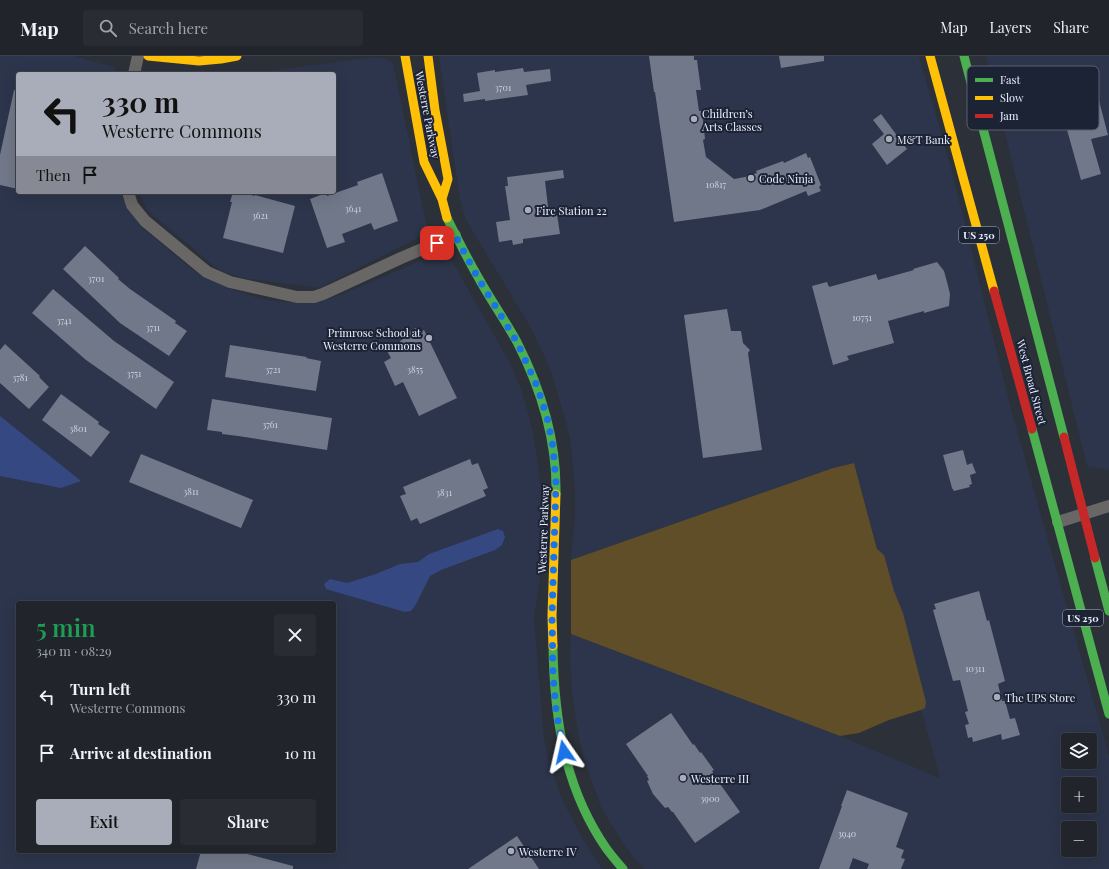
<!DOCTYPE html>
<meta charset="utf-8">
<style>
:root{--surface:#21242b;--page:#292c33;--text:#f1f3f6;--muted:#a2a4a9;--line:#3e4147;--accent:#a9adb9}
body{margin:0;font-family:"Playfair Display",serif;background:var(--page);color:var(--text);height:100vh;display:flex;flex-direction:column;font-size:15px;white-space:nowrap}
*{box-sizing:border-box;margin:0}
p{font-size:13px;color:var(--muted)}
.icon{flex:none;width:22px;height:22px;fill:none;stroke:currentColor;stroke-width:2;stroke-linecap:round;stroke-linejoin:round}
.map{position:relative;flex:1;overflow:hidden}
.drawer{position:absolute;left:16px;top:545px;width:320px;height:252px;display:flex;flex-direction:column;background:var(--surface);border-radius:4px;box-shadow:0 4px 16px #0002,0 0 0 1px var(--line)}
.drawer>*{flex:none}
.banner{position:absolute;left:16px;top:16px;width:320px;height:122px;border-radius:4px;box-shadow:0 4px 16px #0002,0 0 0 1px var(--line);background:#a9adb9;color:#111;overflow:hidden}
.buttons{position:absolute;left:1061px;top:677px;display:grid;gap:8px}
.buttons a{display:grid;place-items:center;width:36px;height:36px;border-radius:4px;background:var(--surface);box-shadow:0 4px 16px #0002,0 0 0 1px var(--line);font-size:20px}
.pin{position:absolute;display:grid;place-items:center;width:34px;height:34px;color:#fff;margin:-17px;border-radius:8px;box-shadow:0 2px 6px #0006}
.me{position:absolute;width:44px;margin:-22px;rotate:349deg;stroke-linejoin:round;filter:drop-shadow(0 0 3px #0008)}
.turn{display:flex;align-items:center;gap:14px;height:84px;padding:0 20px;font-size:18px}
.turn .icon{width:52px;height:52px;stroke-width:2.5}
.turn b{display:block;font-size:28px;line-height:34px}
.then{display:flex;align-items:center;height:38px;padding:0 20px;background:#0003;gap:8px;font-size:15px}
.round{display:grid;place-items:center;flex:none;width:42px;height:42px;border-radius:4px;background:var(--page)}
.summary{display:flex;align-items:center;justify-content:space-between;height:68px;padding:0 20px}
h1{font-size:24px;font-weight:600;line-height:30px;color:#1e9e55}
.button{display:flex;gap:8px;margin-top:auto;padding:8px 20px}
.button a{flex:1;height:46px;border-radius:4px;background:var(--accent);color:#111;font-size:16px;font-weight:600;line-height:46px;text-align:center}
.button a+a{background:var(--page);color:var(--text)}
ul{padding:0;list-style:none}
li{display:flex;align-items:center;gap:12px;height:56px;padding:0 20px}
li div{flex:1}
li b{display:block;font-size:15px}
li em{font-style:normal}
header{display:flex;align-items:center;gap:24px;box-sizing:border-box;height:56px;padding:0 20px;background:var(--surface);border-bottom:1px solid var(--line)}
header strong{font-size:19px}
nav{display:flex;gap:22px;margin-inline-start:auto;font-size:14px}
.search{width:280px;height:36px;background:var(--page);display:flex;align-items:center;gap:10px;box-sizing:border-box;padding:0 14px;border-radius:4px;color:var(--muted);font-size:15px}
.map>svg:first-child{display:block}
</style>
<header>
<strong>Map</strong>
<div class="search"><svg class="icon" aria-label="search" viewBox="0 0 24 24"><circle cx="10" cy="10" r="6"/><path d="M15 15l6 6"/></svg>Search here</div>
<nav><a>Map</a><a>Layers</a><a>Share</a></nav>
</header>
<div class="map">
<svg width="1109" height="813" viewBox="0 0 1109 813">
<rect width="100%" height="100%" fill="#2c3039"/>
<path fill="#2c354b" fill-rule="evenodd" d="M0,0H74L95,6L114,10L117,18H18V136H120L132,157L142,172L189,211L201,219L228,232L259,242L275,245L299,247L319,246L343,238L434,199H438L445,200L452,205L510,307L521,333L529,360L535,388L539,415L543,465L541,514L534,563L544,682L548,703L562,743L581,780L602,813H0ZM18,547H334V795H18Z
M439,0H919L952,116L1011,353L1109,700V813H644L633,801L611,768L601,751L585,706L579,682L572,638L570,598L571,578L840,680L940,722L854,407L833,412L571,504L575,458V435L571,389L566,366L552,318L542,295L531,272L466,164L460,144ZM1068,684H1090V706H1068ZM1068,728H1090V750H1068ZM1068,772H1090V794H1068Z
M986,0H1109V414L1087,410Z
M374,1L387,3L393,7L428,177L319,232L242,222L219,214L147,154L139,136H334V18H247Z"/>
<path fill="#5f4e28" d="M854,407L877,493L884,499L894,535L903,557L926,646L925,652L921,654L889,664L859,677L840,680L571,578V504L833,412Z"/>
<path fill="#354881" d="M0,360L81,425L61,432L0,420Z
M498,473L503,475L505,481L502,489L495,494L441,514L430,520L415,550L411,555L405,556L326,533L324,528L330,523L347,527L376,518L400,508L418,506L429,498Z"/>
<path fill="#717889" d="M649,0H694V4H697L701,34H696L699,55H702L705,83L703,84L706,101L734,123L745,121L757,117L756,115L783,105L784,107L806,97L808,102L810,101L821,129L819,131L821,135L808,140L806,135L760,154L674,166L655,36H654Z
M779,0H824V5L781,12Z
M523,12L524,16L550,13L551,25L526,29L528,39L485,45V43L464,46L463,38L480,35L477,17L495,14V16Z
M1092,18L1108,79L1091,83L1101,118L1081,124L1054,27Z
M14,34H18V133L0,129V99Z
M881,58L907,93L887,109L872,88L884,78L873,64Z
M563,114L564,122L545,125L549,159L557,158L560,178L523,183V187L513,189L512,184L499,186L496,166L510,164L505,130H508L507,121Z
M382,117L398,165L374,174L371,167L342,178L345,186L327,192L310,143L326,137L327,140L358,129L357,126Z
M233,136H239L255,140V139L295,150L283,197L223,182L232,146H230Z
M85,190L119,222L118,223L130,233L176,265L175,267L187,275L169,300L120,267L63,213Z
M937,206L944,215L947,226L950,238L949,250L924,257V255L888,265L894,287L847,300L849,304L833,309L812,230L827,226L829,231L876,218L878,224L914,214L913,213Z
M53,233L114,285L174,326L156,353L86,304L32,257Z
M727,253L731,275H741L743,287L750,294L748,297L762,394L703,402L684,259Z
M416,272L419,276L424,274L457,342L419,360L403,326L395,330L384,306L391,302L387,295L401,288L400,285L405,282L404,278Z
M5,288L40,320L39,321L49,331L29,353L0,327V294Z
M230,289L307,301L306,302L321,305L316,335L225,321Z
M61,338L99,366L98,368L110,376L91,401L42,364Z
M212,343L332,362L327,394L238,380L222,378V376L207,374Z
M963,394L967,409L972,407L976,417L970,419L972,428L969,429L970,431L954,435L952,432L943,399Z
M141,398L253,444L241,472L129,426Z
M470,403L472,409L478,407L488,432L483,434L486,440L420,468L417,462L411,465L400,440L406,438L403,431Z
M979,535L987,565L989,564L1005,625L998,628L1002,645H1005L1010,663L1015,662L1020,679L1002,684L1001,678L973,686L972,681L968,682L965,669L969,668L965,656L968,655L960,624L953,625L933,554L936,553L934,548Z
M671,657L693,689L694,688L700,697L701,696L714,714L712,715L718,724V725L740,756L695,787L673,756H672L668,751L665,752L653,738L647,725L649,724L647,720H648L626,688Z
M847,734L908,757L896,791L904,794L901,802L905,803L901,813H867L869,808L853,802L849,813H819L842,750H841Z
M517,780L539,813H468Z
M201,795H236L293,810V813H196Z"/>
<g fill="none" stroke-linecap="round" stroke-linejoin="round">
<path stroke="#686766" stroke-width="12" d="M134,18L138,0
M128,136L132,149L145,165L207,216L230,226L297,241H314L323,238L401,202L455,179
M1058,466L1109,450"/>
<path stroke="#4caf50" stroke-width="9" d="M964,0L1064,381
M447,162C457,182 467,202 478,221C490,243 505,264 517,286C541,333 557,385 556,438
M1032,373L1109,658
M1095,502L1109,555
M553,590C554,661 564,731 606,792C611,799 617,806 623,813"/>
<path stroke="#ffc107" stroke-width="9" d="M148,0L199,5L221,3L237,0
M405,0L424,106L442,143L447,162
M428,0L435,54L448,123L442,143
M930,0L994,235
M553,590L552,560L556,438"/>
<path stroke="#c62828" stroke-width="9" d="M994,235L1032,373
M1064,381L1095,502"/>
</g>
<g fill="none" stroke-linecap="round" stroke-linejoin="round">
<path stroke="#1a73e8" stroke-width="7" stroke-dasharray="0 12.6" d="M437,187L455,179L478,222L517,286L537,330L547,361L553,391L556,427L552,560L553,618L556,654L564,696"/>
</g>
<g fill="#a9adb9" stroke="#1c2335" stroke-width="1.5">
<circle cx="694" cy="63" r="4"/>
<circle cx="889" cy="83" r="4"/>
<circle cx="751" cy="122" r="4"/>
<circle cx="528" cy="154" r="4"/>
<circle cx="429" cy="282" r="4"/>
<circle cx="997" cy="641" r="4"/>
<circle cx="683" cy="722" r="4"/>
<circle cx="511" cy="795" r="4"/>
</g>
<g text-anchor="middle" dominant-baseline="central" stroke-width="4" stroke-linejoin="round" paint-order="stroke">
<g font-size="9" fill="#cdd3e1">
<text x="503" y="31">3701</text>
<text x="716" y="128">10817</text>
<text x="353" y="152">3641</text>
<text x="260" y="159">3621</text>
<text x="96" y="222">3701</text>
<text x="862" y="261">10751</text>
<text x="64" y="264">3741</text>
<text x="153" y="271">3711</text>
<text x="273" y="313">3721</text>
<text x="415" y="313">3855</text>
<text x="134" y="317">3751</text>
<text x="20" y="321">3781</text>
<text x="270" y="368">3761</text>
<text x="78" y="372">3801</text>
<text x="191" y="435">3811</text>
<text x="444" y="436">3831</text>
<text x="975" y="612">10311</text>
<text x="710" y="742">3900</text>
<text x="847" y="777">3940</text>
</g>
<g fill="#1c2335" stroke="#aeb3c2" stroke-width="1">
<rect x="959" y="171" width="40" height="16" rx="3"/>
<rect x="1063" y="554" width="40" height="16" rx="3"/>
</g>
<g font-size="10" font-weight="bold" fill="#ecf1fe">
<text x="979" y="179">US 250</text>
<text x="1083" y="562">US 250</text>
</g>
<g font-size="11" fill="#ecf1fe" stroke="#1c2335" text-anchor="start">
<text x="702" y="57">Children’s<tspan x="702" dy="13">Arts Classes</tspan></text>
<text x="897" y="83">M&amp;T Bank</text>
<text x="759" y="122">Code Ninja</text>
<text x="536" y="154">Fire Station 22</text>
<text x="421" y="276" text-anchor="end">Primrose School at<tspan x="421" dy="13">Westerre Commons</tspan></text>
<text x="1005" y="641">The UPS Store</text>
<text x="691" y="722">Westerre III</text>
<text x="519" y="795">Westerre IV</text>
</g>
<g font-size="11" fill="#ecf1fe" stroke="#1c2335">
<text transform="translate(428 59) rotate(79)">Westerre Parkway</text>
<text transform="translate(1032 326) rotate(75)">West Broad Street</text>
<text transform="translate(543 473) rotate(-88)">Westerre Parkway</text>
</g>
</g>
<rect x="967" y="10" width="132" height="64" rx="6" fill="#1c2335" stroke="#5a6171" stroke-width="1"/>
<rect x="975" y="22" width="18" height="4" fill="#4caf50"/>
<rect x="975" y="40" width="18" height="4" fill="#ffc107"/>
<rect x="975" y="58" width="18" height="4" fill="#c62828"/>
<g font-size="11" fill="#ecf1fe">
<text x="1000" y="28">Fast</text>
<text x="1000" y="46">Slow</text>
<text x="1000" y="64">Jam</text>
</g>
</svg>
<div class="buttons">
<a><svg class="icon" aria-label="layers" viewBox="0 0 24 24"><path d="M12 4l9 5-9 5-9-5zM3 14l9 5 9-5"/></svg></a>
<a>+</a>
<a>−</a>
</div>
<div class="pin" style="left:437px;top:187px;background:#d93025"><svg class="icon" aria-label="arrive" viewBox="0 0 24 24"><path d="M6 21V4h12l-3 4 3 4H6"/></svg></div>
<svg class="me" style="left:564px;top:696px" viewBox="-20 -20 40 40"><path d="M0-17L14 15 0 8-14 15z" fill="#1a73e8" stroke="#fff" stroke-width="4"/></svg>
<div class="banner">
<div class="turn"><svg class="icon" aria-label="left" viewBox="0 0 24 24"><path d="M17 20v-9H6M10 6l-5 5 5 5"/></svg><div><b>330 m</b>Westerre Commons</div></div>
<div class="then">Then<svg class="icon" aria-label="arrive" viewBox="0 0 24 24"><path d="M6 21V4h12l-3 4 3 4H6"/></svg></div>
</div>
<section class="drawer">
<div class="summary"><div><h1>5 min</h1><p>340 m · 08:29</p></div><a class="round"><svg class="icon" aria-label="close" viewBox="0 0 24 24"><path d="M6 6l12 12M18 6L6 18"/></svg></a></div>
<ul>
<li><svg class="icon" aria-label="left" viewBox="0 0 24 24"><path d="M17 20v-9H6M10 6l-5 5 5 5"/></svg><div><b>Turn left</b><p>Westerre Commons</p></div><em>330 m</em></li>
<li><svg class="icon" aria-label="arrive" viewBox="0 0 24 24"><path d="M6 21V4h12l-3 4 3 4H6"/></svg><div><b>Arrive at destination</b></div><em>10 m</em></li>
</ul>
<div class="button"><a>Exit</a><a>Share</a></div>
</section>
</div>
